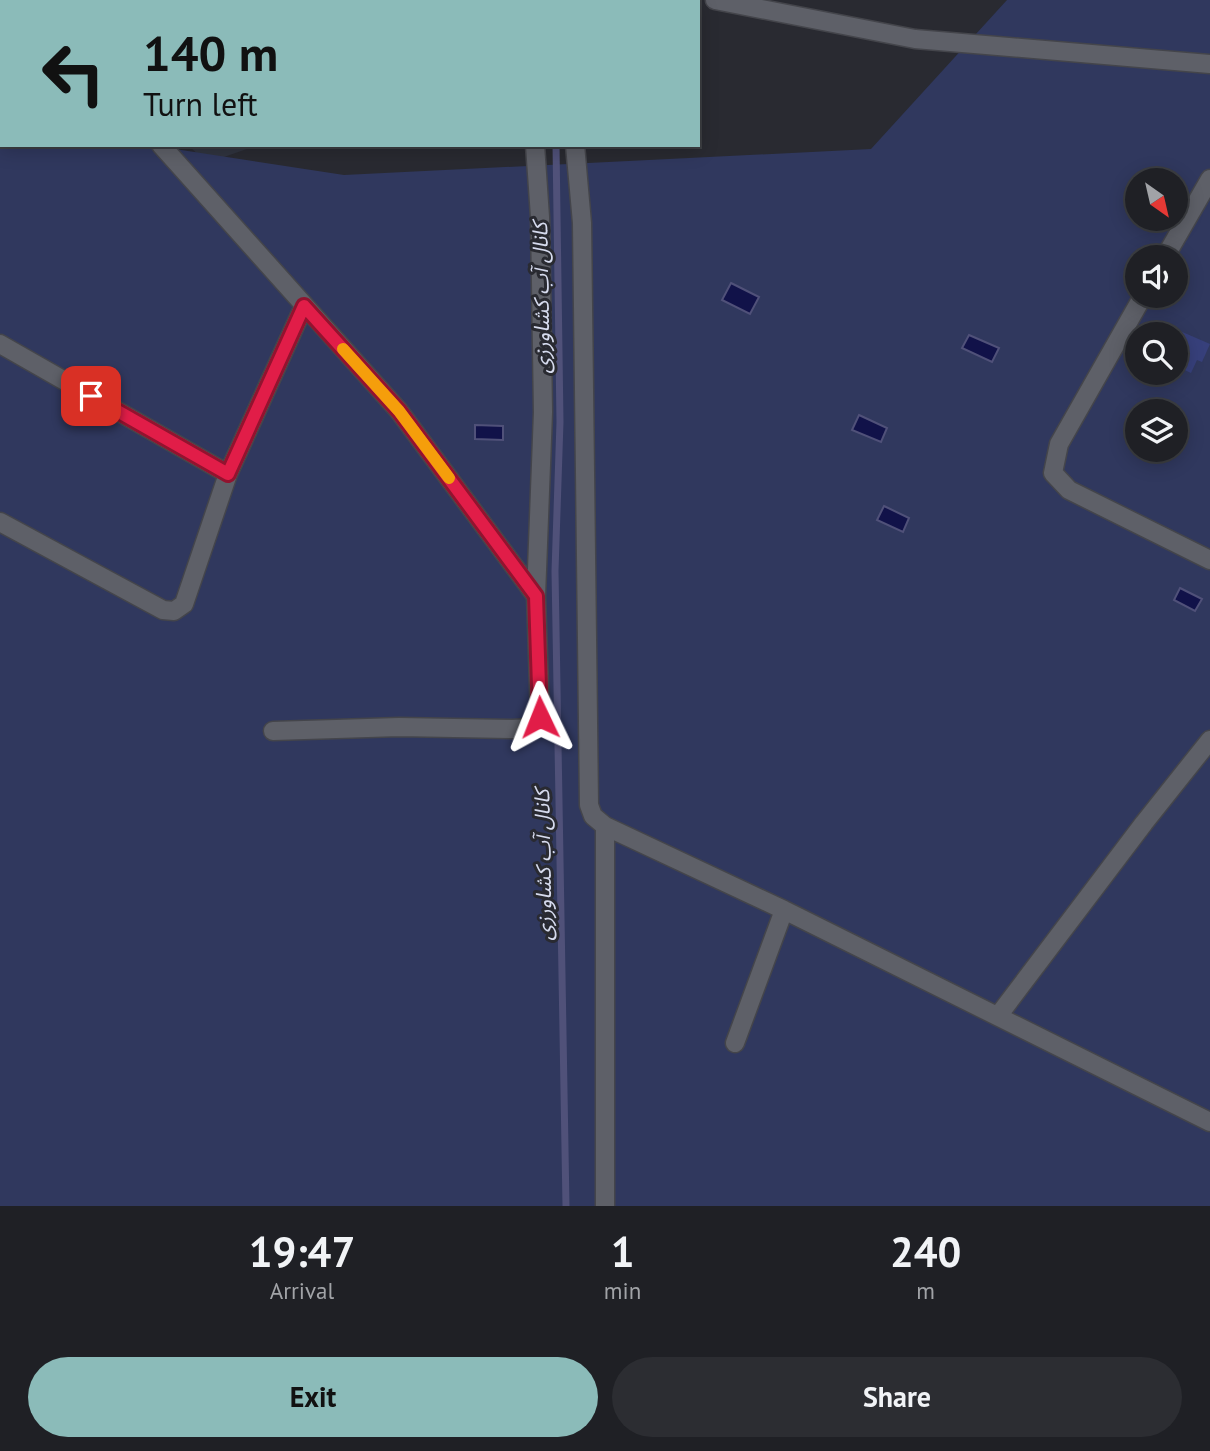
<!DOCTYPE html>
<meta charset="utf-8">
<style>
:root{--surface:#1f2025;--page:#2c2d32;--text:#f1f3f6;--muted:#a1a3a7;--line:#3c3e42;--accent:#8bbbb9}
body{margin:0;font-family:"PT Sans","Noto Sans Arabic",sans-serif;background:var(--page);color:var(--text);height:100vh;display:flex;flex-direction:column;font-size:26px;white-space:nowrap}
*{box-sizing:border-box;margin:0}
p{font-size:23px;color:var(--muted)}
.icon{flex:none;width:38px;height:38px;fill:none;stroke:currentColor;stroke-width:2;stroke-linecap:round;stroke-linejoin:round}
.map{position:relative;height:1206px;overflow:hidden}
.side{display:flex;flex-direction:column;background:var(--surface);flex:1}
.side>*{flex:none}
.top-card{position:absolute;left:0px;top:0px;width:700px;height:147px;box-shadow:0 4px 18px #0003,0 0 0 2px var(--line);background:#8bbbb9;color:#111;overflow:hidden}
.needle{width:46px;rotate:146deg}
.buttons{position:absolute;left:1125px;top:168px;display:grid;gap:14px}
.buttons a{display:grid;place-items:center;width:63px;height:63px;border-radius:50%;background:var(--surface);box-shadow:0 4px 18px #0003,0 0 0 2px var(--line);font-size:35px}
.pin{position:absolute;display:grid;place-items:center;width:60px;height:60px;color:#fff;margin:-30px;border-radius:14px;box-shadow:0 4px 10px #0006}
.me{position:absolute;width:77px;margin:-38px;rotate:358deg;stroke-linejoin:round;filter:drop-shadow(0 0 5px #0008)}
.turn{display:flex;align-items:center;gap:24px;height:147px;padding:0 28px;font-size:32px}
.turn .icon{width:91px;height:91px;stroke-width:2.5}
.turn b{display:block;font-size:49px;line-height:60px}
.eta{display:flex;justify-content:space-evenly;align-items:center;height:119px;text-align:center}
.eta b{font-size:42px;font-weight:700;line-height:49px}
.action{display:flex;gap:14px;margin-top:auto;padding:14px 28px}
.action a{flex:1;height:80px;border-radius:42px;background:var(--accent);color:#111;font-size:28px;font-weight:700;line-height:80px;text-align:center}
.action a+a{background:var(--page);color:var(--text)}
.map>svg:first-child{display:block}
</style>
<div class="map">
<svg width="1210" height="1206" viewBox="0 0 1210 1206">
<rect width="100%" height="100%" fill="#292a31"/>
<path fill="#30343f" d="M6,0H184L185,2H9Z
M188,145H258L207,163Z"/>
<path fill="#30385e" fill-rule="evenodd" d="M1007,0H1210V1206H0V122L2,145H149L344,175L871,149ZM1138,180H1176V219H1138ZM1138,257H1176V296H1138ZM1138,334H1176V373H1138ZM1138,411H1176V450H1138Z"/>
<path fill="#111249" stroke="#505179" stroke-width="2" d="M731,283L759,297L750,314L722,300Z
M969,335L999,348L992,362L962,348Z
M859,415L887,428L881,442L852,430Z
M475,425L503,426V440L475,439Z
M884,506L909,518L903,532L877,520Z
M1180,588L1202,599L1195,611L1174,600Z"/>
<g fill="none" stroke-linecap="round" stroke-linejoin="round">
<path stroke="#505179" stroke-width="7" d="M524,0L525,2
M556,145L560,422L555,571L566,1206"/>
</g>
<path fill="#37407b" d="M1180,331L1210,344L1202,362L1197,360L1191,373L1176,366L1179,350L1176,349V340Z"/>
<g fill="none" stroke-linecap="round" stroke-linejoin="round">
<defs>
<path id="minor" d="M504,0V2
M545,0L546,2
M0,21L2,22
M161,145L399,411L536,596
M575,145L582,223L589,805L593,816L605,826L784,910L1210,1122
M1165,257L1210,179
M1143,296L1059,444L1053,473L1069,490L1210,560
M0,344L228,474
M0,522L163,610L174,611L184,604L228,474L304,306
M273,731L399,727L513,729L530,728L540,717L536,596L543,412L540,217L535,145
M605,826V1206
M998,1016L1144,823L1210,740
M735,1043L784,910"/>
<path id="tertiary" d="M715,0L915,39L1210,64"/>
</defs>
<use href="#minor" stroke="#44454b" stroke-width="21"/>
<use href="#tertiary" stroke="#44454b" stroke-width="21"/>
<use href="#minor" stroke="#5e6068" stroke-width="18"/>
<use href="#tertiary" stroke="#5e6068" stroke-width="18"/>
</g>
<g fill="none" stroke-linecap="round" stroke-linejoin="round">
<defs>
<path id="route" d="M91,396L228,474L304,306L399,411L536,596L540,717"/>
</defs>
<use href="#route" stroke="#92132f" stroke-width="18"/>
<use href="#route" stroke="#e11d48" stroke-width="12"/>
<path stroke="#f59e0b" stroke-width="12" d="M343,349L399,411L449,478"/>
</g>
<g text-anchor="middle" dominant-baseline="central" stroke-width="6" stroke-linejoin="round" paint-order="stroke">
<g font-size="21" font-style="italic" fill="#d6dbee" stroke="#292a31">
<text transform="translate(541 298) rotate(-91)">کانال آب کشاورزی</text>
<text transform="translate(543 865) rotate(-91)">کانال آب کشاورزی</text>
</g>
</g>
</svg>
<div class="buttons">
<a><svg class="needle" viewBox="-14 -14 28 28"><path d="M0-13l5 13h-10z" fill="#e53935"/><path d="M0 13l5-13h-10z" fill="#a1a3a7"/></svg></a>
<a><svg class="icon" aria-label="sound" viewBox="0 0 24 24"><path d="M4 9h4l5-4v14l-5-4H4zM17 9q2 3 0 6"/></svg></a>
<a><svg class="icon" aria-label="search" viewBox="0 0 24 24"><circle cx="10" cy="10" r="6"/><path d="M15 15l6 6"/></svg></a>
<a><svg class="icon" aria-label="layers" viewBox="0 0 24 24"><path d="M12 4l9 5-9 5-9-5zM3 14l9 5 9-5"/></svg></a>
</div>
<div class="pin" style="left:91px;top:396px;background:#d93025"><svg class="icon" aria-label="arrive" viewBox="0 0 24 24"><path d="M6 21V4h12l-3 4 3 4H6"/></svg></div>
<svg class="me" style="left:540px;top:717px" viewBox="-20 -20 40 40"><path d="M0-17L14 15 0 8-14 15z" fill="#e11d48" stroke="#fff" stroke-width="4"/></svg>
<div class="top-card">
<div class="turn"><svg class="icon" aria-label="left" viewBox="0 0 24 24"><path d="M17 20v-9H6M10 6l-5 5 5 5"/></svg><div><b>140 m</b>Turn left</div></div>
</div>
</div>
<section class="side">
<div class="eta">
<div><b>19:47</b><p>Arrival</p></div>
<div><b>1</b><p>min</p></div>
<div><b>240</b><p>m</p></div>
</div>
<div class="action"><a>Exit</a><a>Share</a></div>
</section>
